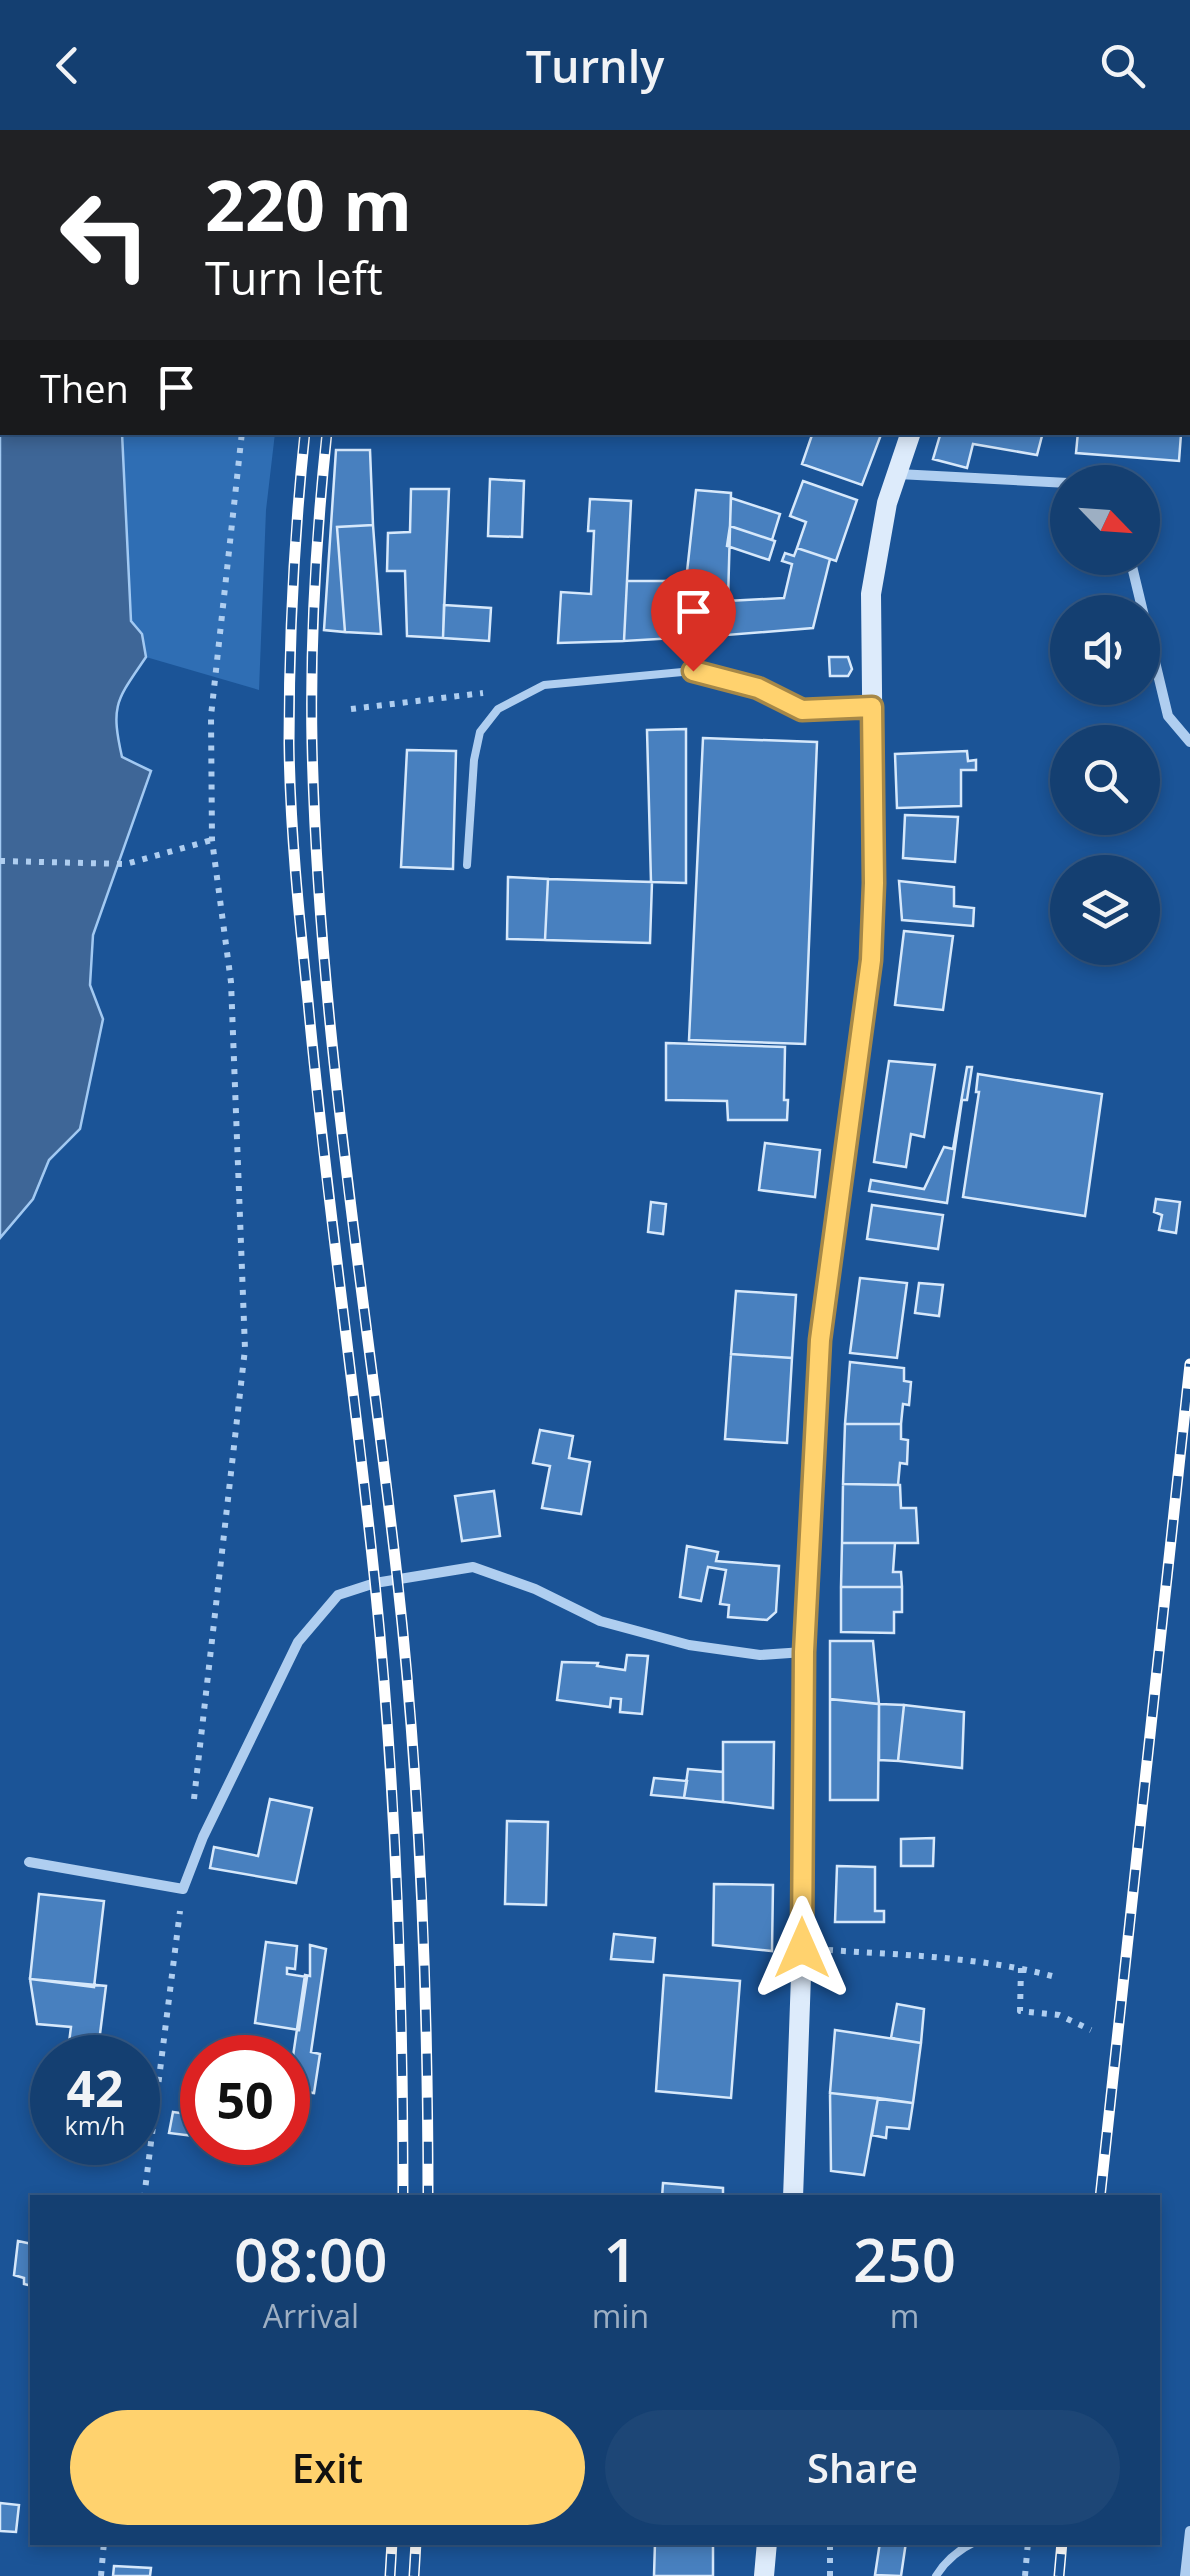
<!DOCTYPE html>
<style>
:root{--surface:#143f71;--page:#1d4676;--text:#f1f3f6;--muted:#9dafc3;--line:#335884;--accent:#ffd26e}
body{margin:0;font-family:"Open Sans",sans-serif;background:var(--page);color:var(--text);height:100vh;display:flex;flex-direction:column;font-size:38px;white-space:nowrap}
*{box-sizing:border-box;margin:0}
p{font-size:32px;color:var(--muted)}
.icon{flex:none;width:55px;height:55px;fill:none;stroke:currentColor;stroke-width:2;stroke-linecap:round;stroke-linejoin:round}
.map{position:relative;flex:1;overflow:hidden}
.side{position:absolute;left:30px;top:2065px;width:1130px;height:350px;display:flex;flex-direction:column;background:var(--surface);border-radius:0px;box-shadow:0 5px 15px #0003,0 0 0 2px var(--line)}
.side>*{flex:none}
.banner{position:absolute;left:0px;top:0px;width:1190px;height:305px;box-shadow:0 5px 15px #0003,0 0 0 2px var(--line);background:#202124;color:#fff;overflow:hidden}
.needle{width:65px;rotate:115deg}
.tools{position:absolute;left:1050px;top:335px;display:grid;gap:20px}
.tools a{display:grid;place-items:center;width:110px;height:110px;border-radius:50%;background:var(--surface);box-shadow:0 5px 15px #0003,0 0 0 2px var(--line);font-size:50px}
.speed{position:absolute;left:30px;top:1905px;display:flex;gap:20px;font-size:50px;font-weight:700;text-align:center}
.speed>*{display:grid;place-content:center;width:130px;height:130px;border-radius:50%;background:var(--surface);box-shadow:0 5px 15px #0003,0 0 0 2px var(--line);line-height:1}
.speed small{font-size:25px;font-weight:400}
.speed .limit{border:15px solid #d22;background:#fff;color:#111}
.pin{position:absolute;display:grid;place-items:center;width:85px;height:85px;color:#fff;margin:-102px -42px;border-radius:50% 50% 50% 0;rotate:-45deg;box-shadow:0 0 10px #0007}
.pin .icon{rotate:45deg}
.me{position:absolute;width:110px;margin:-55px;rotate:0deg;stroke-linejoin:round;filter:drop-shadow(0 0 8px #0008)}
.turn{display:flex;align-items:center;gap:35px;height:210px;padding:0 40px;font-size:45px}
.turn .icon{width:130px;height:130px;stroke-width:2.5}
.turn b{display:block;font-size:70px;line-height:85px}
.then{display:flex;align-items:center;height:95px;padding:0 40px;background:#0003;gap:20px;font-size:38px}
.eta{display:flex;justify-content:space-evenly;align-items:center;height:170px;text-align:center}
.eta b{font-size:60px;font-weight:600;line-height:70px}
.cta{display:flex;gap:20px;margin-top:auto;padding:20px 40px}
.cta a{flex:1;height:115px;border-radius:60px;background:var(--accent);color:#111;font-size:40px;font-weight:600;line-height:115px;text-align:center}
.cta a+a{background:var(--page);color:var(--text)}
header{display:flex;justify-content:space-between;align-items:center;height:130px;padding:0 40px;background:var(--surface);font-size:45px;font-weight:600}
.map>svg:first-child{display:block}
</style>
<header><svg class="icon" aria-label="back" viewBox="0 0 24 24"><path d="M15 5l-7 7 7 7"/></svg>Turnly<svg class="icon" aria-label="search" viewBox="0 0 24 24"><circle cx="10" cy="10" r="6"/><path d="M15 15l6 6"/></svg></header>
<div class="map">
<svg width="1190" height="2446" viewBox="0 0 1190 2446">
<rect width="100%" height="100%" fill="#1b5497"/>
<path fill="#2f6eb4" d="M122,303H275L266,380L259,560L146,527L142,504L131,492Z"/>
<path fill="#3e6697" stroke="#a2c9f2" stroke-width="2.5" d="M0,0H97L98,2H2V302L122,303L131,491L142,504L146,527C117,570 110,574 122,627L151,641L93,805L90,855L103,889L80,999L49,1030L33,1069L0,1108Z"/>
<path fill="#4880bf" stroke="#d6e8fb" stroke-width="2.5" d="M813,302H882L862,355L802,334Z
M941,302H1043L1037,325L973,314L967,338L933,329Z
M1078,302L1181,304L1179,331L1076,323Z
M336,320H370L373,395L337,397L345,502L324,500Z
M490,349L524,351L522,407L488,406Z
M803,351L857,370L836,431L797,418L806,392L790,386Z
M411,359H449L443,508L407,506L405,441H387L388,403L410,402Z
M696,360L731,363L727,505L624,511L627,451H686Z
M731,368L780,384L772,410L730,396Z
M590,369L631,371L624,511L558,513L561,462L591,464L594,401H588Z
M373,395L381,504L345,502L337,397Z
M730,396L775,411L769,430L727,416Z
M797,418L830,429L813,498L727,505V471L784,468L792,434L782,431L785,423L794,426Z
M444,475L491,478L489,511L443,508Z
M829,527H848L852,539L848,546H830Z
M686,599V753L651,752L647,600Z
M703,608L817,612L805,914L689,910Z
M407,620L456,621L453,739L401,737Z
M967,621L968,631L976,630V640H961V676L897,678L895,624Z
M905,685L958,687L955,732L903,728Z
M508,747L548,749L545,810L507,809Z
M548,749L652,752L650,813L545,810Z
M899,751L954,757V776L974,778L973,796L902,790Z
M904,801L953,806L943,880L895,875Z
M666,913L785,917L784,970H788L787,990H728L727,971L666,970Z
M889,931L935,935L924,1007L911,1004L906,1037L874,1032Z
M967,937H972L967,970H962L947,1073L869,1061L871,1050L924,1059L944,1017L953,1019Z
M978,944L1102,964L1085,1086L963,1067L979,962H976Z
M765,1013L820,1020L815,1067L759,1060Z
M1156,1069L1180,1072L1176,1103L1159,1100L1162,1085L1154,1082Z
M651,1072L666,1074L663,1104L648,1102Z
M872,1075L943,1085L938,1119L867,1109Z
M860,1148L907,1153L897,1228L850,1223Z
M919,1153L943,1155L939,1186L915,1183Z
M736,1161L796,1165L792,1228L731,1224Z
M731,1224L792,1228L787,1313L725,1309Z
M850,1232L904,1238V1251L911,1252L909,1275L903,1274L901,1294H845Z
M845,1294H901V1309L908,1310L907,1334L900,1333L898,1355L843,1354Z
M540,1300L573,1306L569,1328L590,1332L581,1384L542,1378L550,1336L533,1333Z
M843,1354L900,1355L901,1378H916L918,1413H842Z
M494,1361L500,1406L462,1411L455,1366Z
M842,1413H895L893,1442H901L902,1457H841Z
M687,1416L718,1422L716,1431L779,1436L776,1482L767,1490L728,1487L729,1475L720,1474L726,1440L708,1437L701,1471L680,1467Z
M841,1457H902V1482H894V1503L841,1502Z
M830,1511H873L879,1574L830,1569Z
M627,1525L648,1526L642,1584L620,1582L621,1569L611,1568L610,1577L557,1570L562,1532L598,1533L597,1536L625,1540Z
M830,1569L879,1574L878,1670H830Z
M879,1574L904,1575L898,1631L879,1630Z
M904,1575L964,1582L962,1638L898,1631Z
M723,1612H774L773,1678L723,1672Z
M688,1639L723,1642V1672L684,1668Z
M654,1648L687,1651L684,1668L651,1665Z
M270,1669L312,1678L296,1753L210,1738L214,1717L258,1726Z
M507,1691L548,1692L546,1775L505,1774Z
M934,1708L933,1736H901V1709Z
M837,1736L875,1737V1781H884V1792H835Z
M714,1754L773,1755L772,1821L713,1815Z
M39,1764L104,1771L94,1857L30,1849Z
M614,1804L655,1808L653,1832L611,1829Z
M266,1812L297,1816L295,1839L287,1838V1844L307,1847L299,1900L255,1893Z
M310,1815L326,1819L311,1922L320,1924L314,1963L288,1960L305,1845L310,1846Z
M664,1845L740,1851L731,1968L656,1961Z
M30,1849L106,1856L97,1928H67L71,1897L37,1894Z
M897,1874L924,1879L921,1913L891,1908Z
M835,1900L921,1913L913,1973L830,1963Z
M830,1963L878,1968L864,2045L831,2041Z
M878,1968L913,1973L909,1999L887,1997L886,2008L872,2005Z
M173,1982L202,1986V2007L169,2003Z
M663,2053L723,2058V2068H662Z
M18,2111L32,2114V2156L24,2154V2148L14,2145Z
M0,2373L19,2375L16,2402L0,2401Z
M655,2412H713V2446H654Z
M880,2412H906L901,2446L875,2445Z
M114,2436L151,2438L150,2446H113Z"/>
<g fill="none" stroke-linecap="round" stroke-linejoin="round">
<path stroke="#afcef0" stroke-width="6" stroke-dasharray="5 8" stroke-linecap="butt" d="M297,2V0
M351,579L483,563
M0,731L126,734L212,710
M194,1669L245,1219L231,852L212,710L211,586L242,302
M828,1820C903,1825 980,1827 1052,1846
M1021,1838L1020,1881L1059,1885L1091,1900
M144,2068L180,1781
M101,2446L104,2412
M830,2446V2412
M1025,2446L1028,2412"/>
<path stroke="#afcef0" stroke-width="8" d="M467,735L474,630L480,602L498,579L544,555L693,541L758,558L802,580L868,577
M936,2446C946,2430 958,2420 975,2412"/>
<path stroke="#afcef0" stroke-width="10" d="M203,0L205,2
M898,344L1068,353
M1130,428L1168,586L1190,612
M29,1732L183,1759L203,1707L298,1512L338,1465L375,1453L473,1437L535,1459L600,1491L689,1515L760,1525L804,1522
M1185,2446L1190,2401"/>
<path stroke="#ddebfb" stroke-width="20" d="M1001,2V0
M793,2068L802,1818L804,1522L820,1210L871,830L874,753L871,464L887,373L911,302
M764,2446L767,2412"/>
<defs>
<path id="rail" d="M359,2V0
M383,2L384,0
M305,302C294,406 289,509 289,613C290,699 299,785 308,871C326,1066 355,1260 375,1454C396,1658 403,1862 403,2068
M327,302C316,406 310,509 312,613C318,892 366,1169 397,1446C420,1652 428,1860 428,2068
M1100,2068L1190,1234
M390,2446L392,2412
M414,2446L416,2412
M1059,2446L1062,2412"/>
</defs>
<use href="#rail" stroke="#fff" stroke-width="11"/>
<use href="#rail" stroke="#1b5497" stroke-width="8" stroke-dasharray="22" stroke-linecap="butt"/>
</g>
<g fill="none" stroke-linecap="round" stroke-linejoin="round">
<defs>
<path id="route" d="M693,541L758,558L802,580L872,577L874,753L871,830L820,1210L804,1522L802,1818"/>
</defs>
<use href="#route" stroke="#a68848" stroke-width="25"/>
<use href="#route" stroke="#ffd26e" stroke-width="18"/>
</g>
</svg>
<div class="tools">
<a><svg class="needle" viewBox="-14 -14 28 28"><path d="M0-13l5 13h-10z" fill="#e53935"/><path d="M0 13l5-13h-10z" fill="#9dafc3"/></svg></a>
<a><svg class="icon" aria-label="sound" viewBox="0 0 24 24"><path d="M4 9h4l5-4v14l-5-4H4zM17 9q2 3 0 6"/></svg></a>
<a><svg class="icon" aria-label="search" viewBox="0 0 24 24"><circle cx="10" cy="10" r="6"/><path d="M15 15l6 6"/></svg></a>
<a><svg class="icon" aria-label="layers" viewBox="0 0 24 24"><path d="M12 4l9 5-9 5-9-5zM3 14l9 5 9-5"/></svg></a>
</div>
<div class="speed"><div>42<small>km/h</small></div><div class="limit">50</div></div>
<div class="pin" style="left:693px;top:541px;background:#d93025"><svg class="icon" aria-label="arrive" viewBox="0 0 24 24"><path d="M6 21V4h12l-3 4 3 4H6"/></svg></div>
<svg class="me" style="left:802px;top:1818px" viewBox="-20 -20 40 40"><path d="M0-17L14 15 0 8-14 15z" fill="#ffd26e" stroke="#fff" stroke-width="4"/></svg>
<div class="banner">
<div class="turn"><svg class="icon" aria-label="left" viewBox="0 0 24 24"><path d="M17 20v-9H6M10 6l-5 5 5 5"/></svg><div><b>220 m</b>Turn left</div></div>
<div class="then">Then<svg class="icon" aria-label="arrive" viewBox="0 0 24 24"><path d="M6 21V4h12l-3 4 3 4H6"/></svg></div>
</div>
<section class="side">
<div class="eta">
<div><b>08:00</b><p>Arrival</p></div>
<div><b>1</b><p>min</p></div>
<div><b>250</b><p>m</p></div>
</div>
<div class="cta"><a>Exit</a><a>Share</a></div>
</section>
</div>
